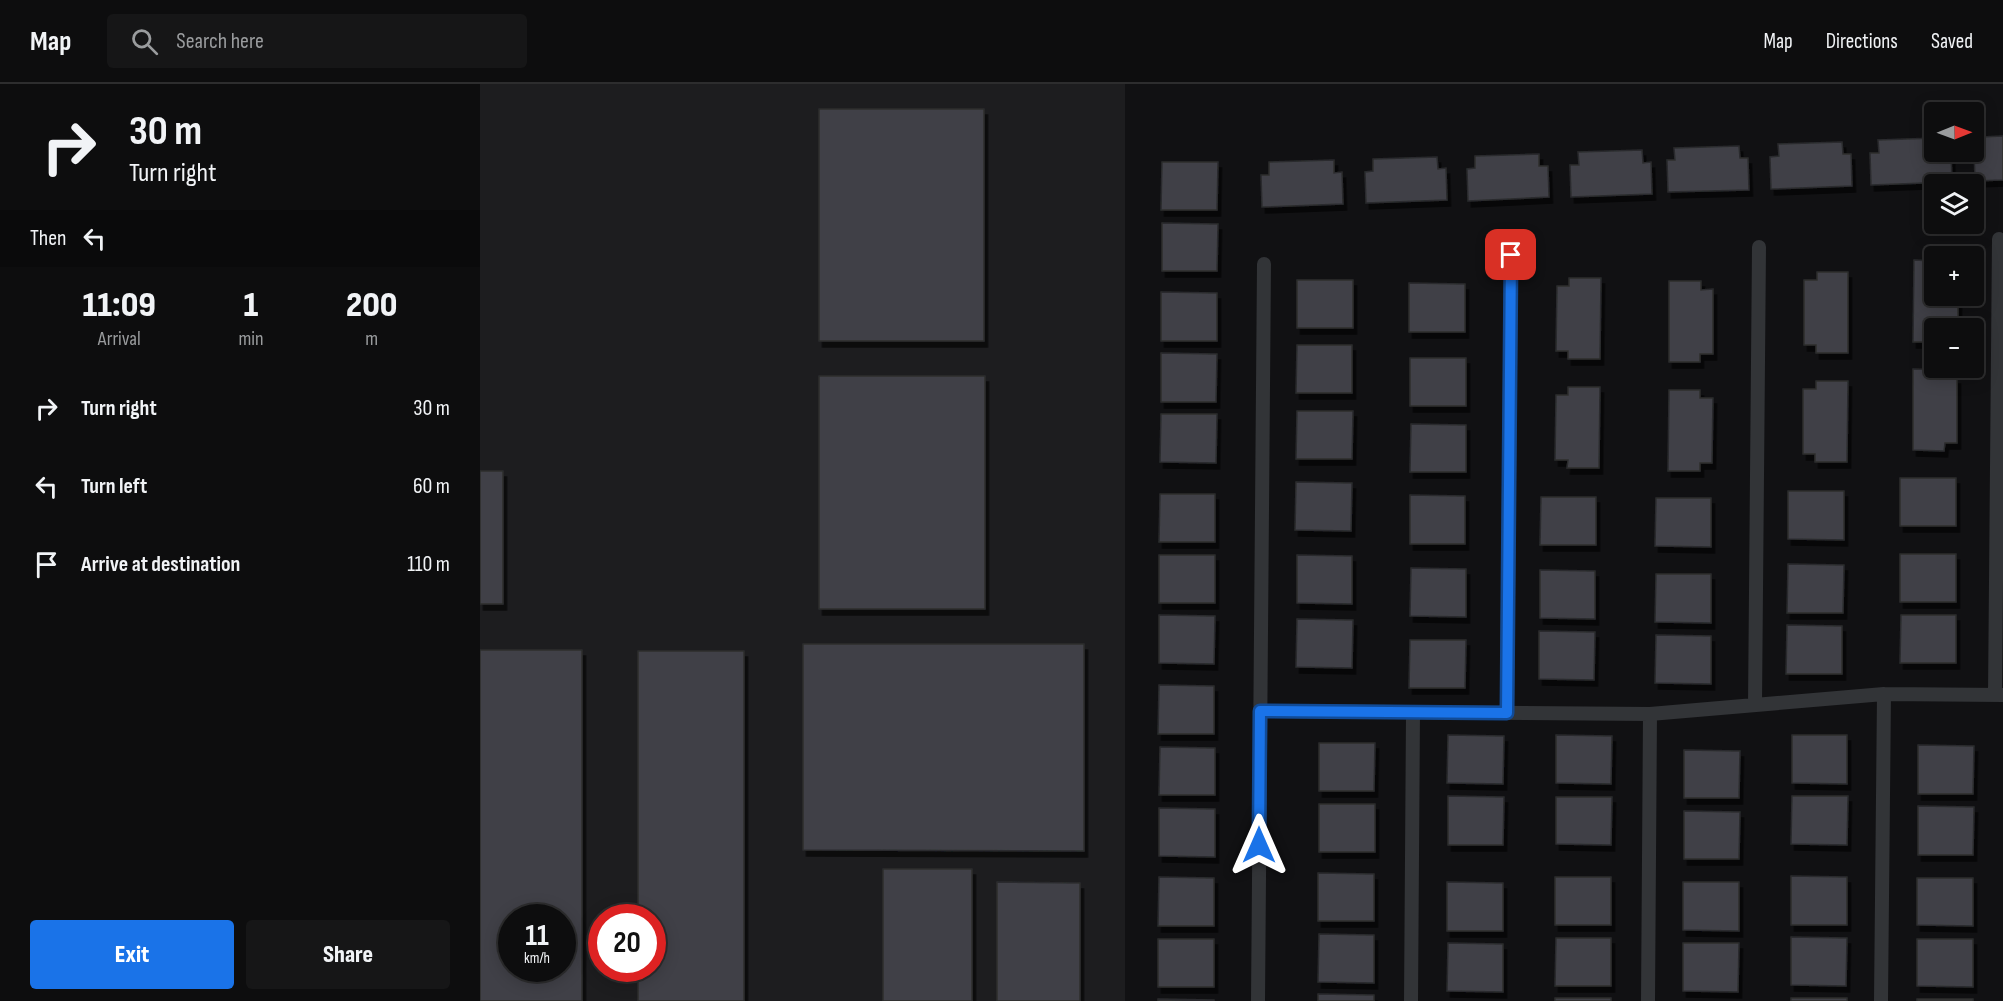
<!DOCTYPE html>
<meta charset="utf-8">
<style>
:root{--surface:#0d0d0e;--page:#161617;--text:#f1f3f6;--muted:#9a9c9e;--line:#2d2d2e;--accent:#1a73e8}
body{margin:0;font-family:"Sofia Sans Condensed",sans-serif;background:var(--page);color:var(--text);height:100vh;display:flex;flex-direction:column;font-size:22px;white-space:nowrap}
*{box-sizing:border-box;margin:0}
p{font-size:20px;color:var(--muted)}
.icon{flex:none;width:33px;height:33px;fill:none;stroke:currentColor;stroke-width:2;stroke-linecap:round;stroke-linejoin:round}
.map{position:relative;flex:1;overflow:hidden}
.sheet{display:flex;flex-direction:column;background:var(--surface);width:480px}
.sheet>*{flex:none}
.top-card{background:#0d0d0e;color:var(--text);overflow:hidden}
.needle{width:39px;rotate:89deg}
.buttons{position:absolute;left:1444px;top:18px;display:grid;gap:12px}
.buttons a{display:grid;place-items:center;width:60px;height:60px;border-radius:6px;background:var(--surface);box-shadow:0 3px 15px #0003,0 0 0 2px var(--line);font-size:30px}
.speed{position:absolute;left:18px;top:820px;display:flex;gap:12px;font-size:30px;font-weight:700;text-align:center}
.speed>*{display:grid;place-content:center;width:78px;height:78px;border-radius:50%;background:var(--surface);box-shadow:0 3px 15px #0003,0 0 0 2px var(--line);line-height:1}
.speed small{font-size:15px;font-weight:400}
.speed .limit{border:9px solid #d22;background:#fff;color:#111}
.pin{position:absolute;display:grid;place-items:center;width:51px;height:51px;color:#fff;margin:-26px;border-radius:12px;box-shadow:0 3px 9px #0006}
.me{position:absolute;width:66px;margin:-33px;rotate:0deg;stroke-linejoin:round;filter:drop-shadow(0 0 4px #0008)}
.turn{display:flex;align-items:center;gap:21px;height:126px;padding:0 30px;font-size:27px}
.turn .icon{width:78px;height:78px;stroke-width:2.5}
.turn b{display:block;font-size:42px;line-height:51px}
.then{display:flex;align-items:center;height:57px;padding:0 30px;background:#0003;gap:12px;font-size:22px}
.eta{display:flex;justify-content:space-evenly;align-items:center;height:102px;text-align:center}
.eta b{font-size:36px;font-weight:800;line-height:42px}
.primary-button{display:flex;gap:12px;margin-top:auto;padding:12px 30px}
.primary-button a{flex:1;height:69px;border-radius:6px;background:var(--accent);color:#fff;font-size:24px;font-weight:800;line-height:69px;text-align:center}
.primary-button a+a{background:var(--page);color:var(--text)}
ul{padding:0;list-style:none}
li{display:flex;align-items:center;gap:18px;height:78px;padding:0 30px}
li div{flex:1}
li b{display:block;font-size:22px}
li em{font-style:normal}
header{display:flex;align-items:center;gap:36px;box-sizing:border-box;height:84px;padding:0 30px;background:var(--surface);border-bottom:2px solid var(--line)}
header strong{font-size:28px}
nav{display:flex;gap:33px;margin-inline-start:auto;font-size:21px}
.search{width:420px;height:54px;background:var(--page);display:flex;align-items:center;gap:15px;box-sizing:border-box;padding:0 21px;border-radius:6px;color:var(--muted);font-size:22px}
main{display:flex;flex:1;min-height:0}
.map>svg:first-child{display:block}
</style>
<header>
<strong>Map</strong>
<div class="search"><svg class="icon" aria-label="search" viewBox="0 0 24 24"><circle cx="10" cy="10" r="6"/><path d="M15 15l6 6"/></svg>Search here</div>
<nav><a>Map</a><a>Directions</a><a>Saved</a></nav>
</header>
<main>
<section class="sheet">
<div class="top-card">
<div class="turn"><svg class="icon" aria-label="right" viewBox="0 0 24 24"><path d="M7 20v-9h11M14 6l5 5-5 5"/></svg><div><b>30 m</b>Turn right</div></div>
<div class="then">Then<svg class="icon" aria-label="left" viewBox="0 0 24 24"><path d="M17 20v-9H6M10 6l-5 5 5 5"/></svg></div>
</div>
<div class="eta">
<div><b>11:09</b><p>Arrival</p></div>
<div><b>1</b><p>min</p></div>
<div><b>200</b><p>m</p></div>
</div>
<ul>
<li><svg class="icon" aria-label="right" viewBox="0 0 24 24"><path d="M7 20v-9h11M14 6l5 5-5 5"/></svg><div><b>Turn right</b></div><em>30 m</em></li>
<li><svg class="icon" aria-label="left" viewBox="0 0 24 24"><path d="M17 20v-9H6M10 6l-5 5 5 5"/></svg><div><b>Turn left</b></div><em>60 m</em></li>
<li><svg class="icon" aria-label="arrive" viewBox="0 0 24 24"><path d="M6 21V4h12l-3 4 3 4H6"/></svg><div><b>Arrive at destination</b></div><em>110 m</em></li>
</ul>
<div class="primary-button"><a>Exit</a><a>Share</a></div>
</section>
<div class="map">
<svg width="1523" height="917" viewBox="0 0 1523 917">
<defs>
<filter id="shadow"><feDropShadow dx="3.5" dy="6" stdDeviation="0" flood-color="#0009"/></filter>
</defs>
<rect width="100%" height="100%" fill="#111113"/>
<path fill="#1d1d1f" fill-rule="evenodd" d="M0,0H645V917H0ZM32,834H82V885H32ZM122,834H172V885H122Z"/>
<path fill="#404146" stroke="#2b2c2e" stroke-width="1.5" fill-rule="evenodd" filter="url(#shadow)" d="M339,25H504V257H339Z
M1523,52V96L1495,97L1494,65H1502L1501,53Z
M1455,54V68H1471L1472,98L1391,101L1390,69H1399L1398,56Z
M1362,58L1363,70H1371L1372,102L1291,105L1290,73L1299,72L1298,60Z
M1259,62L1260,74H1268L1269,106L1188,108L1187,76H1195L1194,64Z
M1162,66L1163,79L1171,78L1172,110L1091,113L1090,81H1099L1098,68Z
M1059,70V82H1068L1069,113L988,117L987,85L995,84V72Z
M957,73L958,85L966,84L967,116L886,119L885,88L893,87V75Z
M854,76V89L862,88L863,120L782,123L781,91H789V78Z
M682,78H738L737,126H681Z
M682,139L738,140L737,187H682Z
M1434,176L1455,177V212H1478V244H1455V258H1433Z
M1337,188H1368V269H1336V261H1324V196H1337Z
M1089,194H1121L1120,275H1088V267H1076L1077,202H1089Z
M817,196H873V244H817Z
M1189,197H1221V206L1233,205V270H1220V278H1189Z
M929,199L985,200V248H929Z
M681,208L737,209V257H681Z
M817,261H872V309H816Z
M681,269L737,270L736,318H681Z
M930,274H986V322H930Z
M1433,285L1465,286V294H1477V359H1465L1464,367L1433,366Z
M339,292H505V525H339Z
M1336,297H1368L1367,378H1335V370H1323V305H1336Z
M1088,303H1120L1119,384H1087L1088,376H1075L1076,311H1088Z
M1189,306H1220V314H1233L1232,379H1220V387H1188Z
M817,327H873L872,375H816Z
M681,330H737L736,379L680,378Z
M931,340L986,341V388H930Z
M0,387H23V520H0Z
M1420,394H1476V442H1420Z
M816,398L872,399L871,447L815,446Z
M1308,407H1364V456L1308,455Z
M680,410H735V458H679Z
M930,411L985,412V460H930Z
M1061,413H1116V461H1060Z
M1176,414H1231V463L1175,462Z
M1420,470H1476V518H1420Z
M679,471H735V519H679Z
M817,471L872,472V520L817,519Z
M1308,480L1364,481L1363,529H1307Z
M931,484L986,485V533L930,532Z
M1060,486L1115,487V535L1060,534Z
M1176,490H1231V539L1175,538Z
M679,531L735,532L734,580L679,579Z
M1421,531H1476V579H1420Z
M817,535L873,536L872,584L816,583Z
M1307,541L1362,542V590H1306Z
M1059,547L1115,548L1114,596L1059,595Z
M1176,551L1231,552V600L1175,599Z
M930,556H986L985,604H929Z
M323,560H604V767L323,766Z
M0,566H102V917H0ZM32,834H82V885H32Z
M158,567H264V917H158V885H172V834H158Z
M679,601L734,602V650H678Z
M968,651L1024,652L1023,700L967,699Z
M1076,651L1132,652L1131,700L1076,699Z
M1312,651H1367V700L1312,699Z
M839,659H895L894,707H839Z
M1438,661L1494,662L1493,710H1438Z
M680,663L735,664V711H679Z
M1204,666L1260,667L1259,714H1204Z
M968,712L1024,713L1023,761H968Z
M1312,712H1368L1367,761L1311,760Z
M1076,713H1132L1131,761L1076,760Z
M839,720H895V768H839Z
M1438,722L1494,723L1493,771H1438Z
M679,724L735,725V773L679,772Z
M1204,727L1260,728L1259,775H1204Z
M403,785H492V917H403Z
M838,789L894,790V837H838Z
M1311,792L1367,793V841H1311Z
M679,793L734,794V842H678Z
M1075,793H1131V841H1075Z
M1437,794H1493V842L1437,841Z
M517,798L600,799V917H517Z
M967,798L1023,799V847H967Z
M1203,798H1259V847L1203,846Z
M839,850L894,851V899L838,898Z
M1311,853L1367,854L1366,902L1311,901Z
M1076,854H1131V902H1075Z
M678,855H734V903H678Z
M1437,855H1493V903L1437,902Z
M968,859L1023,860V908L967,907Z
M1203,859H1259L1258,908L1203,907Z
M838,910L894,911V917H838Z
M1075,914H1131V917H1075Z
M1311,914H1367V917H1311Z
M678,915L734,916V917H678Z
M1437,915H1493V917H1437Z"/>
<g fill="none" stroke-linecap="round" stroke-linejoin="round">
<path stroke="#323437" stroke-width="14" d="M1515,611L1519,155
M1275,621L1279,163
M780,627L1170,630L1404,610L1523,611
M1027,629L1031,171
M778,917L784,180
M931,917L933,629
M1168,917L1170,630
M1401,917L1404,610"/>
</g>
<g fill="none" stroke-linecap="round" stroke-linejoin="round">
<defs>
<path id="route" d="M779,761L780,627L1027,629L1031,171"/>
</defs>
<use href="#route" stroke="#114b97" stroke-width="15"/>
<use href="#route" stroke="#1a73e8" stroke-width="10"/>
</g>
</svg>
<div class="buttons">
<a><svg class="needle" viewBox="-14 -14 28 28"><path d="M0-13l5 13h-10z" fill="#e53935"/><path d="M0 13l5-13h-10z" fill="#9a9c9e"/></svg></a>
<a><svg class="icon" aria-label="layers" viewBox="0 0 24 24"><path d="M12 4l9 5-9 5-9-5zM3 14l9 5 9-5"/></svg></a>
<a>+</a>
<a>−</a>
</div>
<div class="speed"><div>11<small>km/h</small></div><div class="limit">20</div></div>
<div class="pin" style="left:1031px;top:171px;background:#d93025"><svg class="icon" aria-label="arrive" viewBox="0 0 24 24"><path d="M6 21V4h12l-3 4 3 4H6"/></svg></div>
<svg class="me" style="left:779px;top:761px" viewBox="-20 -20 40 40"><path d="M0-17L14 15 0 8-14 15z" fill="#1a73e8" stroke="#fff" stroke-width="4"/></svg>
</div>
</main>
